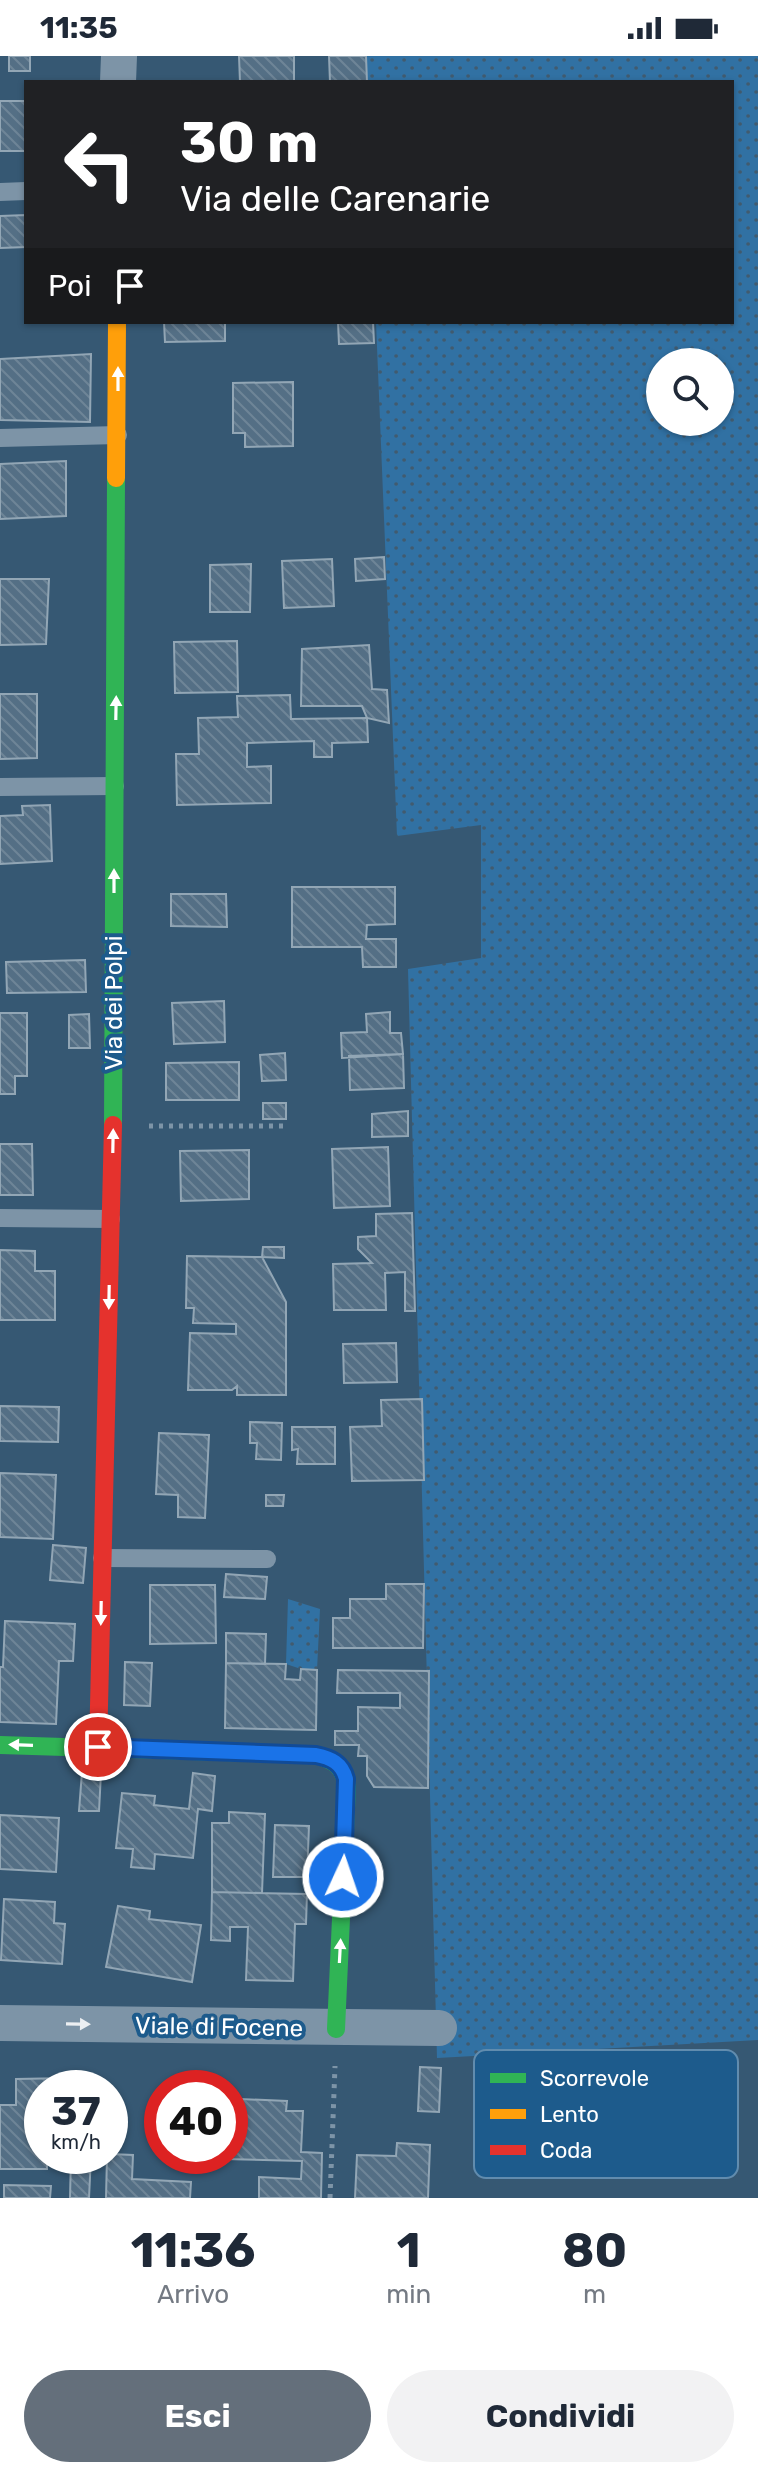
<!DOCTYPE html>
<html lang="it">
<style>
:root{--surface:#fff;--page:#f2f2f3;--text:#1f2937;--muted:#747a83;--accent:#646f7b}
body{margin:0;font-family:Rubik,sans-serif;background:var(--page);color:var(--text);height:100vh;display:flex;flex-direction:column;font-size:30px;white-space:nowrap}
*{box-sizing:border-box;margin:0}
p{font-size:26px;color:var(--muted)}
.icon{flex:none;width:44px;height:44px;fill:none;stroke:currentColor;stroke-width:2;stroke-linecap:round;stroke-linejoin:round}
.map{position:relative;height:2142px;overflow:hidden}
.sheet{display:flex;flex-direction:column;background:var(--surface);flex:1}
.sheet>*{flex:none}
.banner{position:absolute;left:24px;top:24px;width:710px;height:244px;border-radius:0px;box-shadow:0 2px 6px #0004;background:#202124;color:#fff;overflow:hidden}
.controls{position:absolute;left:646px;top:292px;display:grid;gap:16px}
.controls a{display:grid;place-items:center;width:88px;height:88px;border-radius:50%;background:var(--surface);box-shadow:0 2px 6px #0004;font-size:40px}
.speed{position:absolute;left:24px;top:2014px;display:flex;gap:16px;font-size:40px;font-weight:700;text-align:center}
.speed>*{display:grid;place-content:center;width:104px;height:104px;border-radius:50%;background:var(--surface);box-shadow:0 2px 6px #0004;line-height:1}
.speed small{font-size:20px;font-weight:400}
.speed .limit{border:12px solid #d22;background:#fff;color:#111}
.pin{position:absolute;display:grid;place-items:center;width:68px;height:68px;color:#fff;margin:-34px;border:4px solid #fff;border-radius:50%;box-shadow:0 2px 8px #0007}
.me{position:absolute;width:88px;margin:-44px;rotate:3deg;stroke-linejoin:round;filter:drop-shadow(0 0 6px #0008)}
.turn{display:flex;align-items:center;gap:28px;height:168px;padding:0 24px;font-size:36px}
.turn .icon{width:104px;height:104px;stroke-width:2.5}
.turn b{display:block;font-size:56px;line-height:68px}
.then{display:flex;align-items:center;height:76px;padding:0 24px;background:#0003;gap:16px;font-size:30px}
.eta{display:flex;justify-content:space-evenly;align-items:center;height:136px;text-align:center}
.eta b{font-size:48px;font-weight:700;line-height:56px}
.cta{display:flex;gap:16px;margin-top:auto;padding:16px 24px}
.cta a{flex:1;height:92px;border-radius:48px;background:var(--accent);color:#fff;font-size:32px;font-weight:700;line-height:92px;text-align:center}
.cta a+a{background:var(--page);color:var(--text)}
.status{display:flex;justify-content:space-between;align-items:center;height:56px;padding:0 40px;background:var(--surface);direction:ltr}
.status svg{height:22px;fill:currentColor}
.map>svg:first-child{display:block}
</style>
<div class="status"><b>11:35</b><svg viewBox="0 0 49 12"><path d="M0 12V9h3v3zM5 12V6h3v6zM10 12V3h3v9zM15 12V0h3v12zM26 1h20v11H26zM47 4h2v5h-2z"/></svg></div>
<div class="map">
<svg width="758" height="2142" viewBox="0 0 758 2142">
<defs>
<pattern id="grass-dots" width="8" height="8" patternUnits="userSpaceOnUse" patternTransform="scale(2)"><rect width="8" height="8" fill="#3171a3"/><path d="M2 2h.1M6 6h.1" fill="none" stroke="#415b6f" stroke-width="1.8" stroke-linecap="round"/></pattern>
<pattern id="building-back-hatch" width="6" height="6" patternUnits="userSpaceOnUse" patternTransform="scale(2)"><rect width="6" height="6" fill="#546f85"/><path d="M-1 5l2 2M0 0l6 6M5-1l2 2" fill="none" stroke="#6e8597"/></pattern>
</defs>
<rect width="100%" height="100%" fill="#365873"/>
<path fill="url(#grass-dots)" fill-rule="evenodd" d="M366,0H758V1984L437,2002L408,913L481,902V769L397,780L376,266H732V26H367ZM660,306H720V366H660Z
M288,1543L320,1553L317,1614L301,1613L286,1608Z"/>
<path fill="url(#building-back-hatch)" stroke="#92a6b5" stroke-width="2" d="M9,0H30V15H9Z
M239,0H294V25L240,26Z
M329,0H366L367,26H330Z
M0,45H26V95H0Z
M26,159V191L0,192V160Z
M164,266H225V285L165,286Z
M338,266H373L374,287L339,288Z
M91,298L90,366L0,364V303Z
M293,326V390L245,391V377H233V327Z
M66,405V460L0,463V408Z
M384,501L385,523L356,525L355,503Z
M332,503L334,550L284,552L282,505Z
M251,508L250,556H210V509Z
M0,523H49L46,588L0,589Z
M237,585L238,636L175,637L174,586Z
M369,589L372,633L387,634L389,667L367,662L362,650H301L302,593Z
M0,638H37V702L0,703Z
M290,639L291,663L367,662L368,686L332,687V701H314V685L247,687V711L271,710V747L177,749L176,698H199L198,662L238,661L237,640Z
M50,749L52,805L0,808V760L23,759L22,750Z
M292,831H395V868L367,869L366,883H396V911H363L362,891H292Z
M171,838H226L227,871L171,870Z
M85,904L86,936L7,937L6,906Z
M224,945L225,986L174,988L172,947Z
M390,956V977H401L403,998L342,1002L341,977L367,976L366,958Z
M0,957H27V1020H15V1038H0Z
M89,958L90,992H69V959Z
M285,997L286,1024L262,1025L260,999Z
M403,998L404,1032L350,1034L349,1000Z
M239,1006V1044H166V1007Z
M263,1047H286V1063H263Z
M408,1055V1080L372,1081V1058Z
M0,1088H32L33,1139H0Z
M388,1091L390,1150L334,1152L332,1093Z
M249,1094V1143L181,1145L180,1095Z
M412,1157L415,1255H405V1216L385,1217L386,1254H334L333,1208L372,1207L358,1193V1181L376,1180V1158Z
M263,1191H284V1202L262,1201Z
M0,1194L35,1195V1215H55V1264H0Z
M187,1200L262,1201L286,1246V1339H237V1330L232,1334H188L190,1277L236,1278V1268L193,1267L194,1252H186Z
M396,1287L397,1326L344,1327L343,1288Z
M422,1343L424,1424L352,1425L350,1371L382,1370L381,1344Z
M0,1350L59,1351L58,1386L0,1385Z
M250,1366L282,1367L281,1404L256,1403L257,1387H250Z
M292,1371H335V1408H297L298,1393L292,1394Z
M159,1377L209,1379L205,1462L178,1461V1439L156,1438Z
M0,1417L56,1419L53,1483L0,1481Z
M266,1439H284L283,1450H266Z
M53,1489L86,1492L83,1527L50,1524Z
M226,1518L267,1521L265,1543L224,1541Z
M386,1528H424L423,1592H333V1562H350V1543H386Z
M150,1529H215L216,1587L150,1588Z
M5,1565L75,1568L73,1605H59L56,1668L0,1666V1611H3Z
M226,1577L266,1578L265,1608L226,1607Z
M125,1606L152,1607L150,1650L124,1649Z
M226,1607L286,1608L285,1623L300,1624L301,1613L317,1614L316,1674L225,1672Z
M338,1614L429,1615L428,1732L374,1731L367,1720V1700H358L359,1689H335V1675H358V1651L400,1652V1637H337Z
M82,1716L101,1717L99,1755H79Z
M193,1717L215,1720L212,1755L198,1753L193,1802L155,1798L154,1813L131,1811L133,1793L116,1792L122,1737L155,1740L154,1749L189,1753Z
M229,1756L265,1758L262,1837L212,1836V1767H229Z
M0,1759L59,1762L56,1816L0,1813Z
M275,1769L309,1770L307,1821H273Z
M212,1836L307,1838L306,1868H295L293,1925L246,1924L248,1871H230V1885L211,1884Z
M4,1843L55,1846L54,1867L65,1868L62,1908L1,1904Z
M118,1850L150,1855L149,1863L201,1869L192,1926L106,1911Z
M420,2011L441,2012L439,2056L418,2055Z
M68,2022V2032H42V2100H47V2113H0V2049H16V2023Z
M240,2043L287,2045L286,2055H303L301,2096L322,2097L321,2142H259V2121L301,2123L302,2105L224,2103V2100H230V2051H240Z
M397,2087L430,2089L428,2142H355L357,2099L396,2100Z
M110,2098L133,2099L132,2123L191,2126L190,2142H106L107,2100Z
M71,2100H91L89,2142H70Z
M4,2129L51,2130L50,2142H4Z"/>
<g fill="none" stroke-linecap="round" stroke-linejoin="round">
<path stroke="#7d94a7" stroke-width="5" stroke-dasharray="4 6" stroke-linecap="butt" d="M149,1070H284
M330,2142L335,2010"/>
<path stroke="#7d94a7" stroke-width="18" d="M0,136L26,135
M0,382L118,379
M0,731L115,730
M0,1162L111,1163
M102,1502L267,1503"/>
<path stroke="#7d94a7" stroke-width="36" d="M118,26L119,0
M0,1967L439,1972"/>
<path stroke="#30b455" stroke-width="18" d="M113,1069L116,422
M0,1689L316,1699C334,1704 344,1711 347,1730L336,1973"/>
<path stroke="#ff9f0a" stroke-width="18" d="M116,422L117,266"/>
<path stroke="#e5322d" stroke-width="18" d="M98,1691L113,1069"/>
</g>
<defs><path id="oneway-solid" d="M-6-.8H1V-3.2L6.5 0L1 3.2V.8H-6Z" transform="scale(2)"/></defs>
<g fill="#fff">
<use href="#oneway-solid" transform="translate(118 323) rotate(-90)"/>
<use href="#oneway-solid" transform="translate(116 652) rotate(-89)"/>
<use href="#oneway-solid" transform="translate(114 825) rotate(-90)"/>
<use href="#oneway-solid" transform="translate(113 1085) rotate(-89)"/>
<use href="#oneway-solid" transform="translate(109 1241) rotate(91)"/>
<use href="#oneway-solid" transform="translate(101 1557) rotate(91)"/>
<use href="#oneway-solid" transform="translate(21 1689) rotate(-178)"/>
<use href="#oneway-solid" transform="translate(340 1895) rotate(-87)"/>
</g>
<use fill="#eceff2" href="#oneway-solid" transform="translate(78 1968) rotate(1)"/>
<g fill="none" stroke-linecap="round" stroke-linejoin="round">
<defs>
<path id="route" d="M98,1691L316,1699C331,1702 342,1707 346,1723L343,1821"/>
</defs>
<use href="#route" stroke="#114b97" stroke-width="20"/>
<use href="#route" stroke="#1a73e8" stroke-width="14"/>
</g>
<g text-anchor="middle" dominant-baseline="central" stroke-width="8" stroke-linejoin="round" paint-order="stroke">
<g font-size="24" fill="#fff" stroke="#1d5b8c">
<text transform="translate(114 947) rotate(-90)">Via dei Polpi</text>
<text transform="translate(219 1971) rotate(1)">Viale di Focene</text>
</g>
</g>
<rect x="474" y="1994" width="264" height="128" rx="12" fill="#1d5b8c" stroke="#618cae" stroke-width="2"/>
<rect x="490" y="2017" width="36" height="10" fill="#30b455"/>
<rect x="490" y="2053" width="36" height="10" fill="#ff9f0a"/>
<rect x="490" y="2089" width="36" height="10" fill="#e5322d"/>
<g font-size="22" fill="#fff">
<text x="540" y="2030">Scorrevole</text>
<text x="540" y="2066">Lento</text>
<text x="540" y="2102">Coda</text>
</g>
</svg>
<div class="controls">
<a><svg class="icon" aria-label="search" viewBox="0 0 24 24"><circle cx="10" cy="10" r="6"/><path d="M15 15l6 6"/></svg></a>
</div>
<div class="speed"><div>37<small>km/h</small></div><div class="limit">40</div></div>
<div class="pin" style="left:98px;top:1691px;background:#d93025"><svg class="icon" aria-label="arrive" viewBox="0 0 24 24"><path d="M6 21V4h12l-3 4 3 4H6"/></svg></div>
<svg class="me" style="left:343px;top:1821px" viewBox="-20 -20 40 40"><circle r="17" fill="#1a73e8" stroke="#fff" stroke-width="3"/><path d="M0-11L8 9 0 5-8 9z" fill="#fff"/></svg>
<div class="banner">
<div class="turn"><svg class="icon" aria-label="left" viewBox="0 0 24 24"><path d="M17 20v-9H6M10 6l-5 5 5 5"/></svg><div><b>30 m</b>Via delle Carenarie</div></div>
<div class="then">Poi<svg class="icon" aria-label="arrive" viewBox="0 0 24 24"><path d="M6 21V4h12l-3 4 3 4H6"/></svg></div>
</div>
</div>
<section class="sheet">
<div class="eta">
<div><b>11:36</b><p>Arrivo</p></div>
<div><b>1</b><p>min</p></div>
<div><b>80</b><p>m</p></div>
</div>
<div class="cta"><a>Esci</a><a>Condividi</a></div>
</section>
